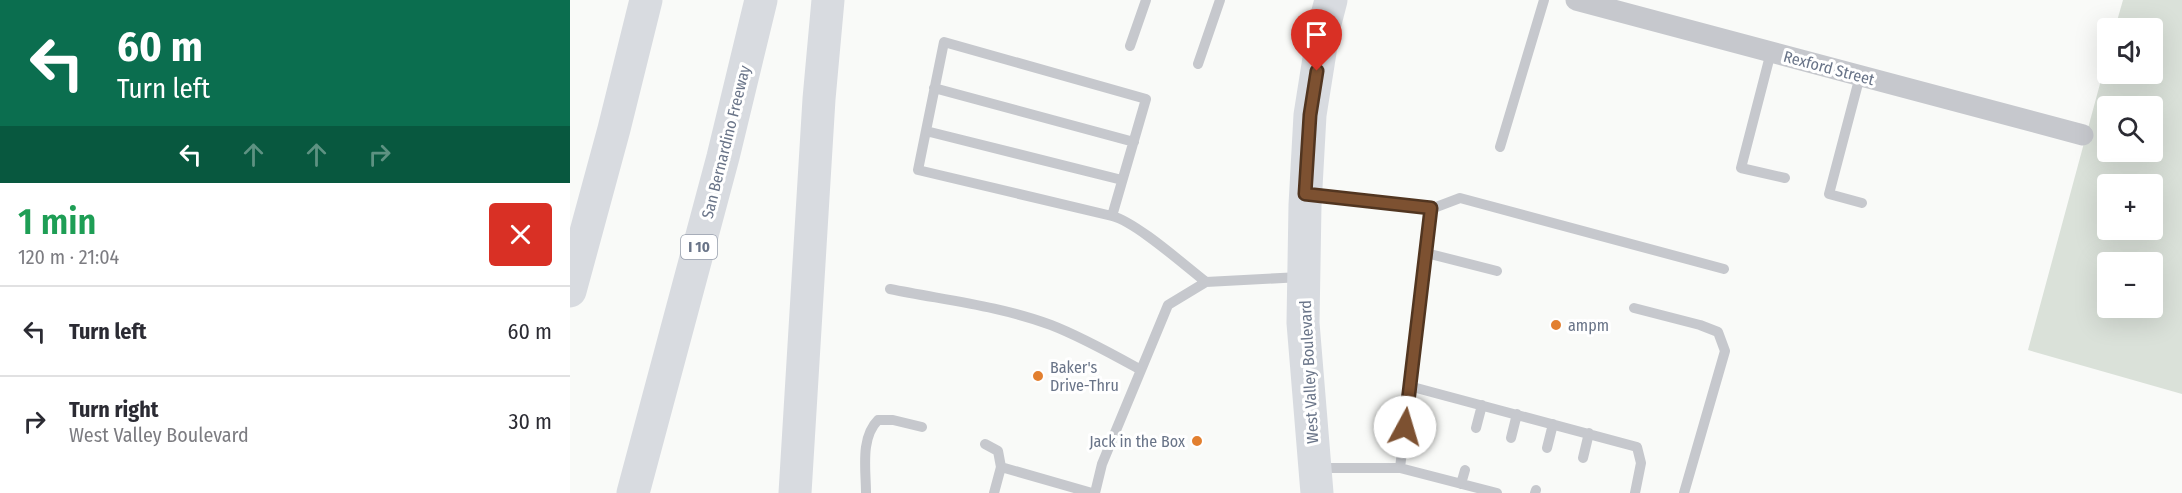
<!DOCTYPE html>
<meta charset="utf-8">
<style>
:root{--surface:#fff;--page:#f7f7f7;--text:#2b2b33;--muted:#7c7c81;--line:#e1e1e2}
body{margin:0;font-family:"Fira Sans Condensed",sans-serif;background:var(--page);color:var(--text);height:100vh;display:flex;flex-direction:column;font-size:22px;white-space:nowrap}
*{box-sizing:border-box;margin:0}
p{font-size:20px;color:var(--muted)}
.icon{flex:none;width:33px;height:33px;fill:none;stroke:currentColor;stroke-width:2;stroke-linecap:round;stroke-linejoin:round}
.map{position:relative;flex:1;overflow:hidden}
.drawer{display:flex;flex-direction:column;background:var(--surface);width:570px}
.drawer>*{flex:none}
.guide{background:#0b6e4f;color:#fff;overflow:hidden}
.fabs{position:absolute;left:1527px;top:18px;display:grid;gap:12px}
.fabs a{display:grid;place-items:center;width:66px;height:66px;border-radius:6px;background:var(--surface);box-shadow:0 6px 24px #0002;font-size:30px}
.pin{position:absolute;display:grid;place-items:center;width:51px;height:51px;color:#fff;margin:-62px -26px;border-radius:50% 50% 50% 0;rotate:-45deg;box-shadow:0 0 6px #0007}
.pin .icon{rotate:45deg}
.me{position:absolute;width:66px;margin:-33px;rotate:6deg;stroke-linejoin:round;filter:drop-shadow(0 0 4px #0008)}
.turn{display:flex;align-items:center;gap:21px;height:126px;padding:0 18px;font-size:27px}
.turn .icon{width:78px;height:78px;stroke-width:2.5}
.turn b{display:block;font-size:42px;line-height:51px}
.lanes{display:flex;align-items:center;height:57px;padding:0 18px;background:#0003;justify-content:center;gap:30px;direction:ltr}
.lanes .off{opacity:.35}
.round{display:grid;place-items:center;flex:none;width:63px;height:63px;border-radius:6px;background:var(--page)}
.head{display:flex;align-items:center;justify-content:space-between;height:102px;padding:0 18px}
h1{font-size:36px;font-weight:600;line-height:45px;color:#1e9e55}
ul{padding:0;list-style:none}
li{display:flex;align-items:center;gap:18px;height:90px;padding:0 18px;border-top:2px solid var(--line)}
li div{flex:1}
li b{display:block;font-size:22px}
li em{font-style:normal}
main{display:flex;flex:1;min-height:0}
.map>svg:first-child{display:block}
</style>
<main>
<section class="drawer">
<div class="guide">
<div class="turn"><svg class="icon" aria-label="left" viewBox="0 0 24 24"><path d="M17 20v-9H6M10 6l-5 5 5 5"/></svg><div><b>60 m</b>Turn left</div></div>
<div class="lanes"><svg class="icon" aria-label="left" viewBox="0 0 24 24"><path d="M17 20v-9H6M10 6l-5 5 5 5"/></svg><svg class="icon off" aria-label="ahead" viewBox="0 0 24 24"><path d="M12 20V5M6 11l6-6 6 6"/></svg><svg class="icon off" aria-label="ahead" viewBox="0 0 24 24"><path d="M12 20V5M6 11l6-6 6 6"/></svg><svg class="icon off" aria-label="right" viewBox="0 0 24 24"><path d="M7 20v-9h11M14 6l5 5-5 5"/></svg></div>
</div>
<div class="head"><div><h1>1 min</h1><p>120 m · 21:04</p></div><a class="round" style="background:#d93025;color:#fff"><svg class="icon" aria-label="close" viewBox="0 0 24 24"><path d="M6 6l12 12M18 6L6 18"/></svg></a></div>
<ul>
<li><svg class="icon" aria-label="left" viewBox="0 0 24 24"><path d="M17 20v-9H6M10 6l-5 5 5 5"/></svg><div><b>Turn left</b></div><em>60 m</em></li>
<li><svg class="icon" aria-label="right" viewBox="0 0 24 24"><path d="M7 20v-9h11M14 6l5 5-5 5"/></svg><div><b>Turn right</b><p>West Valley Boulevard</p></div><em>30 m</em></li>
</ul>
</section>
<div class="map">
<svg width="1612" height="493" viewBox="0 0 1612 493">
<rect width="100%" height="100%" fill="#f9faf8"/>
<path fill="#dae1d9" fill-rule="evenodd" d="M1553,0H1612V394L1458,350L1537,58L1538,74H1582V28H1545ZM1538,106H1582V152H1538ZM1538,184H1582V230H1538ZM1538,262H1582V308H1538Z"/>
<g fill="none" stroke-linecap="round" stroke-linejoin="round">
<path stroke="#c6c8cd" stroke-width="10" d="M560,46L576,0
M1201,52L1171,168L1215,178
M628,64L650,0
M1290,76L1259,194L1292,203
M364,88L564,142
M356,131L552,180
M930,147L974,0
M739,194L861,209L890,198L1154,269
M542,216L576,99L374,42L348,170L542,216C566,222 614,265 636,282
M856,253L927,271
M320,289C374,300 430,306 481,325C512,337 542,354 571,370
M1064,308L1130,325L1148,332L1155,351L1114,493
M839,386L1067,447L1071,463L1065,493
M906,428L912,405
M941,438L947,414
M415,444L428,451L431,467
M977,448L983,424
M1013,458L1019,433
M748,468H830L927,493
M830,468L861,209
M891,484L895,470
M296,493C296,470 290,438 308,420H323L352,427
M424,493L431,467L522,493
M525,493L532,464L598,305L636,282L731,277
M965,493L966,490"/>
<path stroke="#c6c8cd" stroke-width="21" d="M1006,0L1513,135"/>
<path stroke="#d8dbe0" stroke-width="33" d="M747,493L733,323L735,205L740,115L754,27L761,0"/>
<path stroke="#d8dbe0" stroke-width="33" d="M0,291L44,129L76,0
M63,493L153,157L191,0
M225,493L249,99L258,0"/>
</g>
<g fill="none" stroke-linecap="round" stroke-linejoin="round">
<defs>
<path id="route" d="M747,71L740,115L735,194L861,208L835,427"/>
</defs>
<use href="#route" stroke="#513520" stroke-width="15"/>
<use href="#route" stroke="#7d5131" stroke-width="10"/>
</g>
<g fill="#e27f2f" stroke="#fff" stroke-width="2">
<circle cx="986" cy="325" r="6"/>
<circle cx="468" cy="376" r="6"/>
<circle cx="627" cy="441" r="6"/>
</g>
<g text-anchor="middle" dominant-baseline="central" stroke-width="6" stroke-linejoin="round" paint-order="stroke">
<rect fill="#fff" stroke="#969eac" stroke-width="1.5" x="111" y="235" width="36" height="24" rx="4.5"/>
<g font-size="15" font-weight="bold" fill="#697488">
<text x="129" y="247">I 10</text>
</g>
<g font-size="16" fill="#697488" stroke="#fff">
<text transform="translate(1259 68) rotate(15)">Rexford Street</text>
<text transform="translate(156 142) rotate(-76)">San Bernardino Freeway</text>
<text transform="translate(739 372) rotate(-93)">West Valley Boulevard</text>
</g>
<g font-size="16" fill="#697488" stroke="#fff" text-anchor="start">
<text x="998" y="325">ampm</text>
<text x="480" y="367">Baker's<tspan x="480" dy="18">Drive-Thru</tspan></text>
<text x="615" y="441" text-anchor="end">Jack in the Box</text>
</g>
</g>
</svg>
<div class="fabs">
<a><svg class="icon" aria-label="sound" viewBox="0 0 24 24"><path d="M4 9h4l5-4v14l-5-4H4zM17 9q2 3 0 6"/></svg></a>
<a><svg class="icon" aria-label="search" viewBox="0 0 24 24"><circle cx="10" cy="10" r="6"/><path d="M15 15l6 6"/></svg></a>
<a>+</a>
<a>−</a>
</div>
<div class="pin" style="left:747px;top:71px;background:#d93025"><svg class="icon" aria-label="arrive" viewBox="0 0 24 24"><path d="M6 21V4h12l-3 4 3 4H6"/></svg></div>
<svg class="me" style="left:835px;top:427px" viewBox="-20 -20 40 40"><circle r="19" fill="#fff"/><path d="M0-13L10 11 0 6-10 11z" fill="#7d5131"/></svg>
</div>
</main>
